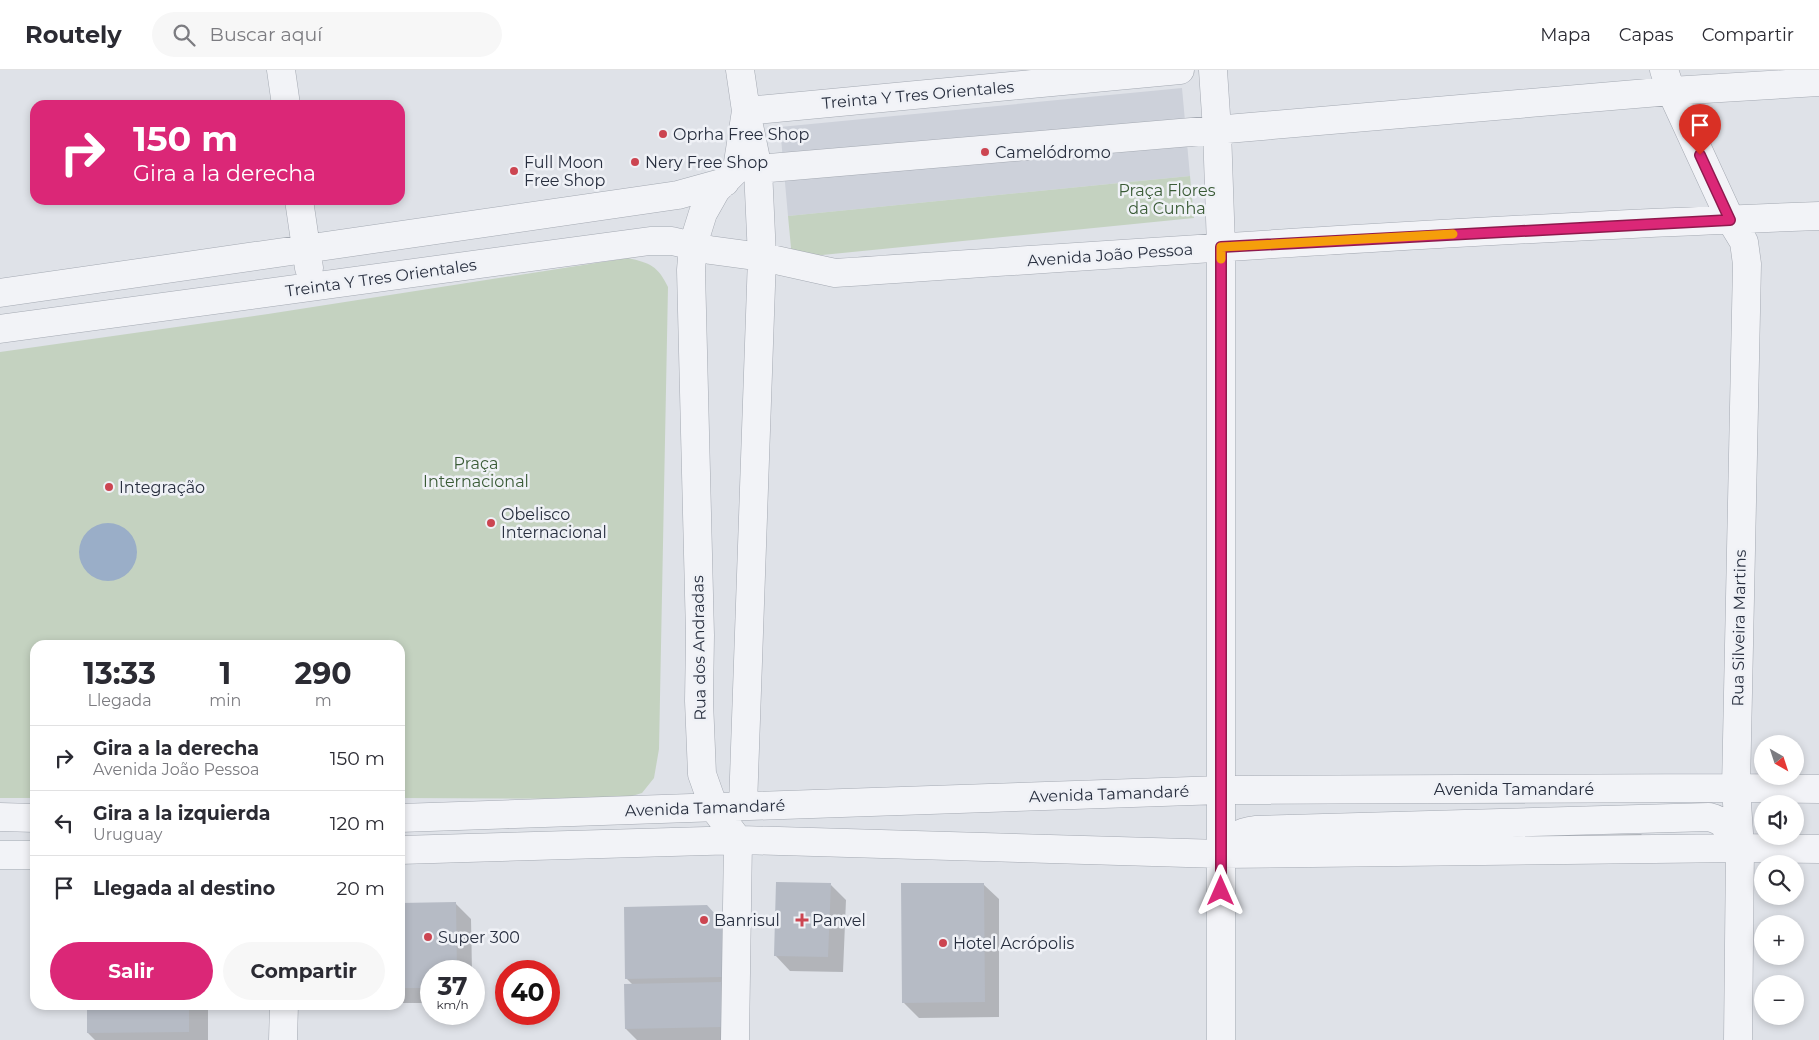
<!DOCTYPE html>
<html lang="es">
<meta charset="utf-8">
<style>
:root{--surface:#fff;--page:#f7f7f7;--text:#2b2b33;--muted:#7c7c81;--line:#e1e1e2;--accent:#db2777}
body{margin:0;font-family:Montserrat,sans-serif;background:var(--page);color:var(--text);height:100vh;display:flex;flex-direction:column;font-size:19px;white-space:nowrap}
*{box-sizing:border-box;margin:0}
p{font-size:16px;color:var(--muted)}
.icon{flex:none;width:28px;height:28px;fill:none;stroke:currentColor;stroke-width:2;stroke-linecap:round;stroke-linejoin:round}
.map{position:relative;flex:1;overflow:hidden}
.details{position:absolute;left:30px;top:570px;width:375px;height:370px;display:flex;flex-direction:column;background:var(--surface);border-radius:15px;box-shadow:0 2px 8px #0003}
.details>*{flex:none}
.banner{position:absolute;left:30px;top:30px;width:375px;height:105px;border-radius:15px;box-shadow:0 2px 8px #0003;background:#db2777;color:#fff;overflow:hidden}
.needle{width:32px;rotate:141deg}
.fabs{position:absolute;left:1754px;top:665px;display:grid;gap:10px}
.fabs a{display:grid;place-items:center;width:50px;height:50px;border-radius:50%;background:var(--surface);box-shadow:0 2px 8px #0003;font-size:25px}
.speed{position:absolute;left:420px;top:890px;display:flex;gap:10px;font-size:25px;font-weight:700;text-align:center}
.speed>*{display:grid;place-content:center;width:65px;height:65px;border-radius:50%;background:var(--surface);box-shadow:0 2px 8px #0003;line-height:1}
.speed small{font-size:12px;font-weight:400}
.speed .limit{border:8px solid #d22;background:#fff;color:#111}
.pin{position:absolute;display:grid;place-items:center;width:42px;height:42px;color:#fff;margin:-51px -21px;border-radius:50% 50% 50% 0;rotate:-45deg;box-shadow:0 0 5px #0007}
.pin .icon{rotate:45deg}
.me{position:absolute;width:55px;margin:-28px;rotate:0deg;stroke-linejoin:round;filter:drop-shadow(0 0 4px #0008)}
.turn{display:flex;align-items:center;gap:18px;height:105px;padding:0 20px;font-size:22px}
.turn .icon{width:65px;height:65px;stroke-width:2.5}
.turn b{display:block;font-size:35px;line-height:42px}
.eta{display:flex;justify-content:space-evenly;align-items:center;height:85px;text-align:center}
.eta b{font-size:30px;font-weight:700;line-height:35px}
.primary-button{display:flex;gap:10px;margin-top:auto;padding:10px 20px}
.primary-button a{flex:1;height:58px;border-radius:30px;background:var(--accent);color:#fff;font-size:20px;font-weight:700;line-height:58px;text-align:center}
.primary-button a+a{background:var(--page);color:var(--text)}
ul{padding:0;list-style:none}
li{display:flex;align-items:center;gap:15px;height:65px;padding:0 20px;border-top:1px solid var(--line)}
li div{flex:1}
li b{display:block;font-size:19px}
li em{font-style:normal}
header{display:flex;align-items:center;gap:30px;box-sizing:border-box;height:70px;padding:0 25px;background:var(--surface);border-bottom:1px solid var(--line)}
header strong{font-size:24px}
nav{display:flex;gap:28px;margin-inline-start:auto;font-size:18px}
.search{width:350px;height:45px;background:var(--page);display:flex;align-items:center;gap:12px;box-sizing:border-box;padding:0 18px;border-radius:28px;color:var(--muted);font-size:19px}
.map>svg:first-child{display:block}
</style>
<header>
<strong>Routely</strong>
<div class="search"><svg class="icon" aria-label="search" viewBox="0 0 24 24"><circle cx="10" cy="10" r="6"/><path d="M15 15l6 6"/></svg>Buscar aquí</div>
<nav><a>Mapa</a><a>Capas</a><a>Compartir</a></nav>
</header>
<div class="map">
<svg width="1819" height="970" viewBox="0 0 1819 970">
<rect width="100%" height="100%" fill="#dfe2e8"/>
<path fill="#cdd1da" d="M1182,18L1190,106L788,146L780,57Z"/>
<path fill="#c4d2c0" d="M1190,106L1194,148L792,188L788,146Z
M628,188C650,193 658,196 668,217L659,679L654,708L642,723L622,729L400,728V575H35V728H0V282L268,244Z"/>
<path fill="#9aaec8" d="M79 482a29 29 0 1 1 58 0a29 29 0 1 1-58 0Z"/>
<path fill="#0003" d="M1641,764L1651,774L1333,770Z
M983,814L999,829V947L919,948L904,933Z
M831,815L846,830L843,902L790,901L775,885Z
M456,834L471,849L472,901H431V933H400V835Z
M706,836L737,869L736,970H637L626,959L633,915L626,908Z
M88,935H208V970H95L88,963Z"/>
<path fill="#b6bbc5" d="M776,812L831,813L828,887L774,886Z
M901,813H984L985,932L902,933Z
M456,832L457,901H431V918H400V833Z
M707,835L723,853L722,907L625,909L624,837Z
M721,912L722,957L625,959L624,914Z
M87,935H189V962L87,963Z"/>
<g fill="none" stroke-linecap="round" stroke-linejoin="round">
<defs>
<path id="minor" d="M281,0L286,35
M740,0L746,41L758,99L762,187L743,736
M1213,0L1217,60L1221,177V970
M1664,0L1671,21L1730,149L1744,172L1747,194L1736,718L1740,778L1738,970
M746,41L1180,0
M758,99L1671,21L1819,12
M299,130L309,198
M0,223L678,125L725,112
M0,259L650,171H672L710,180L762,187L835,203C1163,181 1491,158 1819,146
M0,747L35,748
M400,748L1221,720L1736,718L1819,719
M400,780L741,770L1221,784L1740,778L1819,779
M1221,784C1233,768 1236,762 1256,760L1709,747C1727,751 1732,763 1740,778
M0,785H35
M283,970L284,935
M735,970L738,770L714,738L702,704L699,631L700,565L691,200L693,175L703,143L716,120L737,99L746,41"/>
</defs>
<use href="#minor" stroke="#a4a9b2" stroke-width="29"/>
<use href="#minor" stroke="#f2f3f7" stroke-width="28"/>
</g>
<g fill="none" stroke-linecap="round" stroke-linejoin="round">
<defs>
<path id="route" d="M1221,821V177L1730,150L1700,85"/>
</defs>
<use href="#route" stroke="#8e194d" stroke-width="12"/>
<use href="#route" stroke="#db2777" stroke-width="9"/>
<path stroke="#f59e0b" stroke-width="9" d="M1221,189V177L1453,164"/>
</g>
<g fill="#cc4551" stroke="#eff1f6" stroke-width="2">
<circle cx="663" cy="64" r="5"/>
<circle cx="985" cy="82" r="5"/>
<circle cx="635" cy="92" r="5"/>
<circle cx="514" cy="101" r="5"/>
<circle cx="109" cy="417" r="5"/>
<circle cx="491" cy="453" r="5"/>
<circle cx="704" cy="850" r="5"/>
<path d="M799.5 842.5h5v5h5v5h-5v5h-5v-5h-5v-5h5z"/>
<circle cx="428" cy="867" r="5"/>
<circle cx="943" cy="873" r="5"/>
</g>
<g text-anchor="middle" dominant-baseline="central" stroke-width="5" stroke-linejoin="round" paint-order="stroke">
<g font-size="16" fill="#282f3f" stroke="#eff1f6">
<text transform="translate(918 25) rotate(-5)">Treinta Y Tres Orientales</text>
<text transform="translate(1110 185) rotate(-4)">Avenida João Pessoa</text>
<text transform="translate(381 208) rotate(-8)">Treinta Y Tres Orientales</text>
<text transform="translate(1739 558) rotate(-89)">Rua Silveira Martins</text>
<text transform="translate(699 578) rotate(-91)">Rua dos Andradas</text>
<text x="1514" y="719">Avenida Tamandaré</text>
<text transform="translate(1109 724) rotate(-2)">Avenida Tamandaré</text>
<text transform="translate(705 738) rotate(-2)">Avenida Tamandaré</text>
</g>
<g font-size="16" fill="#282f3f" stroke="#eff1f6" text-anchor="start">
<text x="673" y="64">Oprha Free Shop</text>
<text x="995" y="82">Camelódromo</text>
<text x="524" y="92">Full Moon<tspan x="524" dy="18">Free Shop</tspan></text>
<text x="645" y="92">Nery Free Shop</text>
<text x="119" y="417">Integração</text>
<text x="501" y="444">Obelisco<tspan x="501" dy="18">Internacional</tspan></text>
<text x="714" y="850">Banrisul</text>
<text x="812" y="850">Panvel</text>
<text x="438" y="867">Super 300</text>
<text x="953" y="873">Hotel Acrópolis</text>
</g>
<g font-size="16" fill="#3a5b36" stroke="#eff1f6">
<text x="1167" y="120">Praça Flores<tspan x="1167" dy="18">da Cunha</tspan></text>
<text x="476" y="393">Praça<tspan x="476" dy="18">Internacional</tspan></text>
</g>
</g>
</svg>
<div class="fabs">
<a><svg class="needle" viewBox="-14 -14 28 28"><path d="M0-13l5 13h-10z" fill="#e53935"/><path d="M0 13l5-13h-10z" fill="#7c7c81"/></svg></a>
<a><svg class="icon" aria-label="sound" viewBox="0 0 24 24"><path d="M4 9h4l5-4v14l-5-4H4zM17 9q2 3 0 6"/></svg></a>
<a><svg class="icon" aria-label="search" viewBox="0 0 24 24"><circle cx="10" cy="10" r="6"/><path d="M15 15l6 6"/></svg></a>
<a>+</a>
<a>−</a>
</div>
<div class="speed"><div>37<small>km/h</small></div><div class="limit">40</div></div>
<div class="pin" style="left:1700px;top:85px;background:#d93025"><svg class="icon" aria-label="arrive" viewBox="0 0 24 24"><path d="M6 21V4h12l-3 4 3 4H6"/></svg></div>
<svg class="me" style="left:1221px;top:821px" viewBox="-20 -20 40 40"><path d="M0-17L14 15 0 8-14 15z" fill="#db2777" stroke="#fff" stroke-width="4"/></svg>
<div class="banner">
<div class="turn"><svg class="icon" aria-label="right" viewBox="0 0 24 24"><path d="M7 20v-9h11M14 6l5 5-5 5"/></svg><div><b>150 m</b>Gira a la derecha</div></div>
</div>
<section class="details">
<div class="eta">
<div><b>13:33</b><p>Llegada</p></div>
<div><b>1</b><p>min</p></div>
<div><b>290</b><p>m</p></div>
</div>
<ul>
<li><svg class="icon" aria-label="right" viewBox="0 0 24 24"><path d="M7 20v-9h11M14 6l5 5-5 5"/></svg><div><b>Gira a la derecha</b><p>Avenida João Pessoa</p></div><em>150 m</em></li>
<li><svg class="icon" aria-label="left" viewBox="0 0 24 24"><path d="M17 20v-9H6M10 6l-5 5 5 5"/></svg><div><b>Gira a la izquierda</b><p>Uruguay</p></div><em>120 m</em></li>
<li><svg class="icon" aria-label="arrive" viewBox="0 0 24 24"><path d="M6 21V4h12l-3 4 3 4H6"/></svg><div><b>Llegada al destino</b></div><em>20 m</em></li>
</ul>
<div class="primary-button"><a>Salir</a><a>Compartir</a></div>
</section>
</div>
